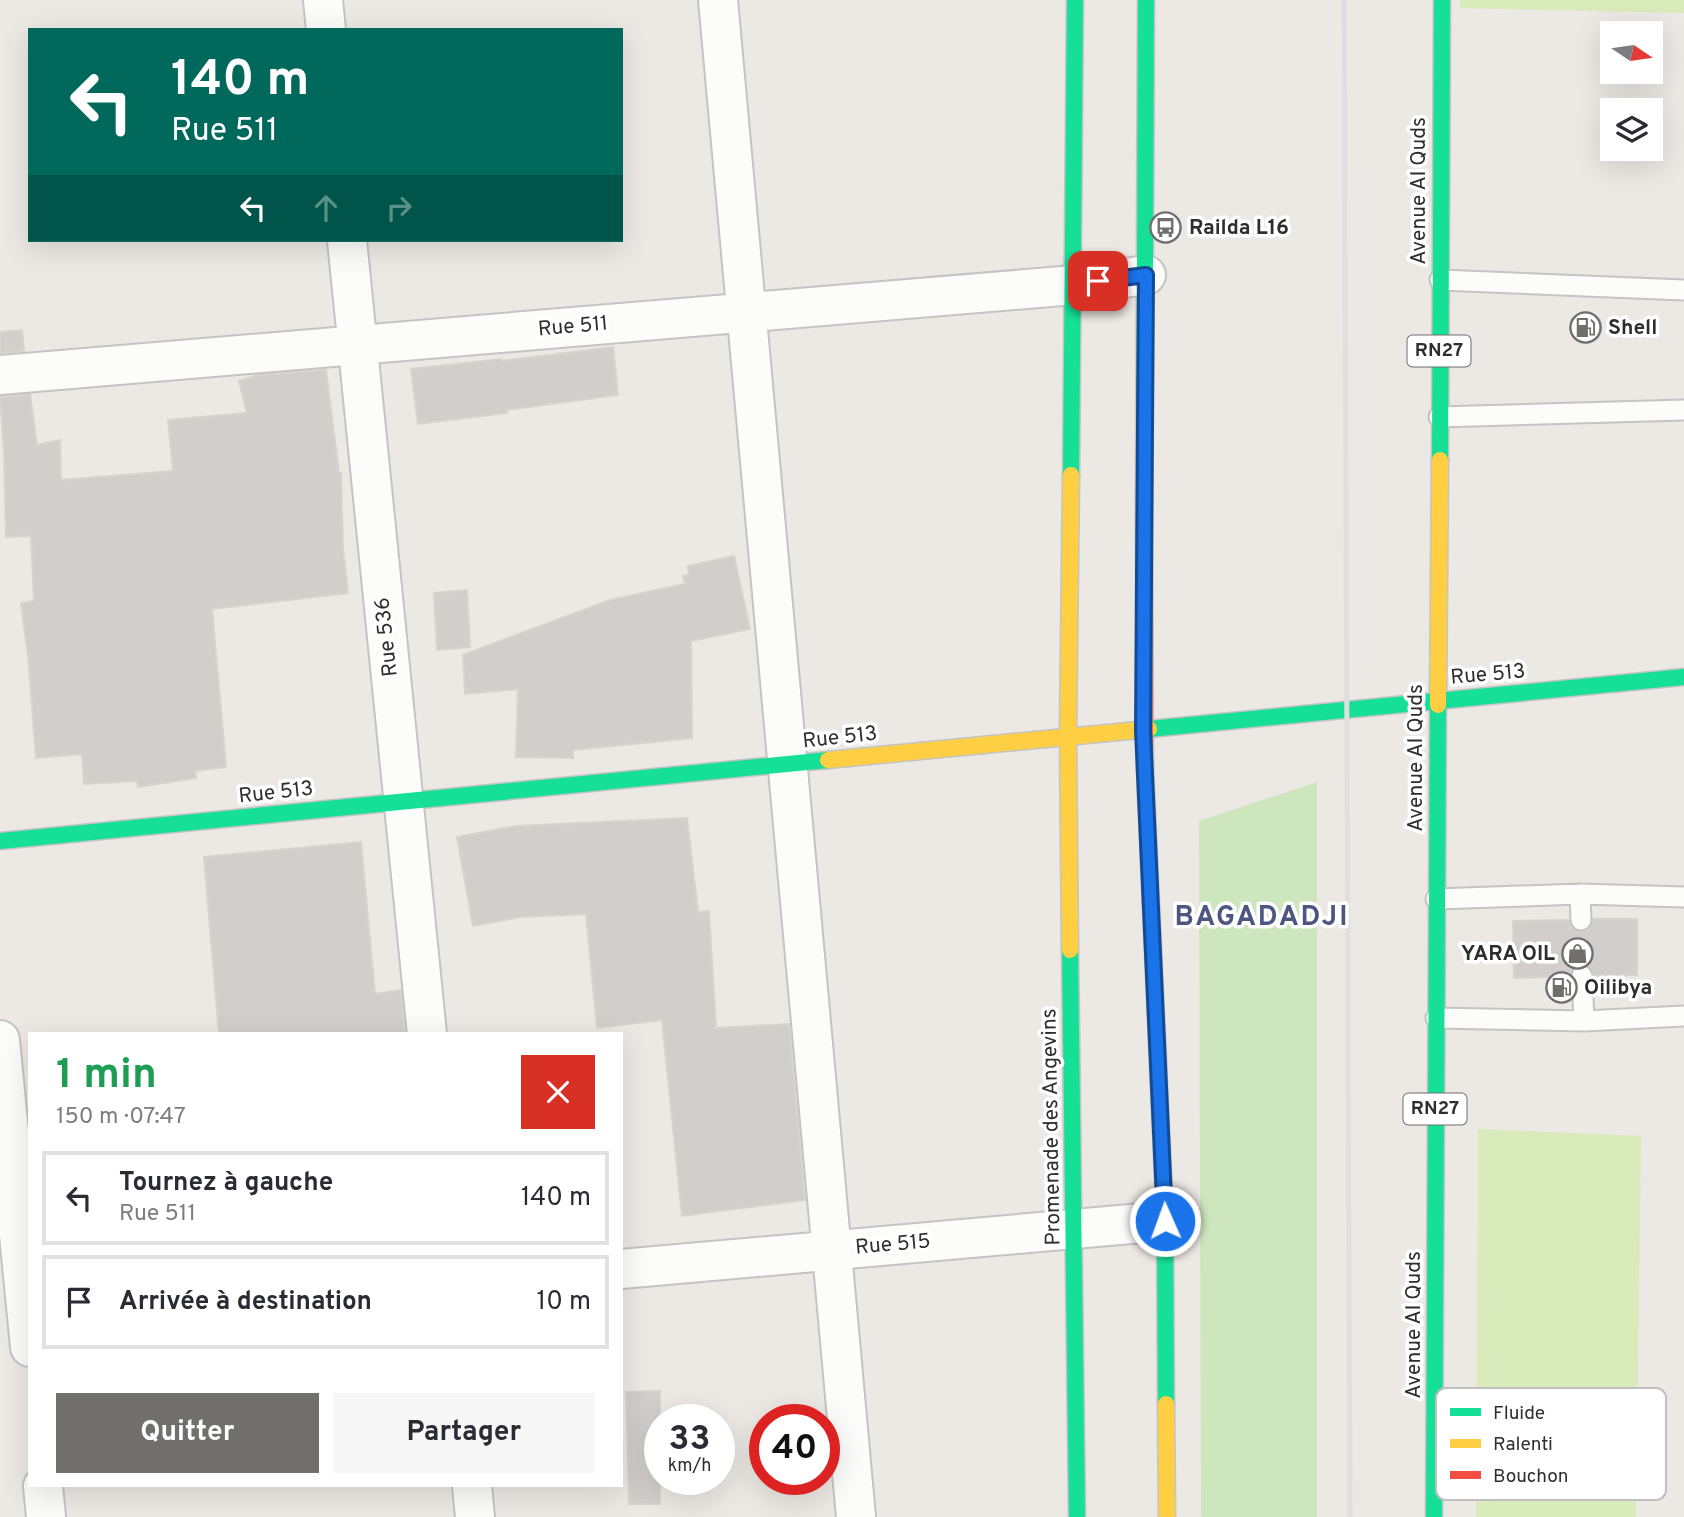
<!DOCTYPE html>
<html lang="fr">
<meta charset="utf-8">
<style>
:root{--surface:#fff;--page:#f7f7f7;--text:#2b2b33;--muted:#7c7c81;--line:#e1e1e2;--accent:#706f6e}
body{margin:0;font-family:Overpass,sans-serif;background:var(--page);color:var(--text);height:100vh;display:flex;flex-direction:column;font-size:26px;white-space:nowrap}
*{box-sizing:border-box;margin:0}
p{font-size:23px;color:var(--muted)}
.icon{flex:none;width:38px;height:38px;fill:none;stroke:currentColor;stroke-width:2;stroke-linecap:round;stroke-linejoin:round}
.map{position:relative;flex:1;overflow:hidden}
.details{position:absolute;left:28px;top:1032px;width:595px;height:455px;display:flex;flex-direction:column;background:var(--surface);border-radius:0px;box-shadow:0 7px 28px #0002}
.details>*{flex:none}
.top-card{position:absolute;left:28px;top:28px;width:595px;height:214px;border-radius:0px;box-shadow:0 7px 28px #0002;background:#00695c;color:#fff;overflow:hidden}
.needle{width:46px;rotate:103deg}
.tools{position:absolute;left:1600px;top:21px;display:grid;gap:14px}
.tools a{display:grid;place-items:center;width:63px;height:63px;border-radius:0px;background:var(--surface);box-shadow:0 7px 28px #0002;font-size:35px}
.speed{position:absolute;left:644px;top:1404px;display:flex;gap:14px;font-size:35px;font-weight:700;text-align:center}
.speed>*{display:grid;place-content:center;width:91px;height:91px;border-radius:50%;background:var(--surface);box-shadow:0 7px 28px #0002;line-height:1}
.speed small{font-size:18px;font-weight:400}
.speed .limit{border:10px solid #d22;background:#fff;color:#111}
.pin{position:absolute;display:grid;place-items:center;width:60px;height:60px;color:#fff;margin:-30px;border-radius:14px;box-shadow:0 4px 10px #0006}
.me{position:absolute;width:77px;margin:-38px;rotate:358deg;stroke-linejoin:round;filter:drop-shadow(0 0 5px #0008)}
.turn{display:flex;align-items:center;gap:24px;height:147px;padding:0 28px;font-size:32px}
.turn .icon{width:91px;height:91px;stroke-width:2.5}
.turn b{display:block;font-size:49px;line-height:60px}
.lanes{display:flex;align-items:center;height:66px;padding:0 28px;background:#0003;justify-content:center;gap:35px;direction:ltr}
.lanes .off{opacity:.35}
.round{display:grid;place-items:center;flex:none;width:74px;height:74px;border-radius:0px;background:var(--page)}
.head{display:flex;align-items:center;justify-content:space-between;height:119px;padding:0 28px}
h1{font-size:42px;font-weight:700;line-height:52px;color:#1e9e55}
.cta{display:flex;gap:14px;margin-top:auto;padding:14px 28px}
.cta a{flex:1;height:80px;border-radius:0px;background:var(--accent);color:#fff;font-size:28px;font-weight:700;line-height:80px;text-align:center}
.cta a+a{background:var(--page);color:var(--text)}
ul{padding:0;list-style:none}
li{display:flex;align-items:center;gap:21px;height:94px;margin:0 14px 10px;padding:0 14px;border:4px solid var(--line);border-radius:0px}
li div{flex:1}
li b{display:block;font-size:26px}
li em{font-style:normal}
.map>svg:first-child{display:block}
</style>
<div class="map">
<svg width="1684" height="1517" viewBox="0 0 1684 1517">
<rect width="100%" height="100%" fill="#ece8e4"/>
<path fill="#cee6be" d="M1317,782V1517H1201L1199,821Z"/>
<path fill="#d9eabb" d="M1460,0H1684V13L1460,8Z
M1478,1129L1641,1136L1636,1517H1476Z"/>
<path fill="#d1cecb" stroke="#d7d4d0" stroke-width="2" d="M22,330L24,351L0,353V332Z
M613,347L618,395L506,410L507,413L418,424L411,369L501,359V361Z
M326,370L339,473H341L343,548L348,593L212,609L226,767L195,771L196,778L138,787L137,781L84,784L82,754L36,758L28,655L21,603L34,601L31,536L6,537L4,449L0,397L30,394L37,445L60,440L61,480L173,471L168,420L247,413L239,381L258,375Z
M734,556L750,629L691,641L692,738L573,750V758L516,757L518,689L465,694L463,655L610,600L685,584L683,576L689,575L688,566Z
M467,590L470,647L437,650L434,593Z
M687,818L698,912L709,911L716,1028L789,1024L805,1200L682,1216L662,1020L597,1028L586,914L520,917L473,926L457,837L516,826Z
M361,842L375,994L401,990L405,1034H219L204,857Z
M1593,919H1637V975L1594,976L1592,969L1582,964L1575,966L1570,976L1514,978L1513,921L1569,920L1571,927L1581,932L1588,930Z
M660,1391V1504H629L626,1392Z"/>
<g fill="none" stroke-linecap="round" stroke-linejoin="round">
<defs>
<path id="lane" d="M1440,280L1684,290
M1439,417L1684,410
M1580,894L1581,920
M1436,899L1580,894L1684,897
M1582,976L1584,1021
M1436,1018L1584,1021L1684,1016"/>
<path id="street" d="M323,0L326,30
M718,0L856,1517
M347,240L427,1034
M0,375L1074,285L1146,275
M0,1040L30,1347
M621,1269L1165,1221
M43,1486L46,1517
M472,1486L475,1517"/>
<path id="fast" d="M1440,460L1442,0
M1071,475L1075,0
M1144,520L1146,0
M1149,729L1684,677
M1145,770L1165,1221L1166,1404
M0,841L828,760
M1070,950L1077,1517
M1434,1517L1438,705"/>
<path id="slow" d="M1438,705L1440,460
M828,760L1149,729
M1070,950L1068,736L1071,475
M1166,1404L1167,1517"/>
<path id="jam" d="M1144,520L1145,770"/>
</defs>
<use href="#lane" stroke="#c5c4c5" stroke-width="23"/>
<use href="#street" stroke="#c5c4c5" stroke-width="42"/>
<use href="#fast" stroke="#c5c4c5" stroke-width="19"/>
<use href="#slow" stroke="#c5c4c5" stroke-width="19"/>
<use href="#jam" stroke="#c5c4c5" stroke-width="19"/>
<use href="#lane" stroke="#fcfcfb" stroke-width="19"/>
<use href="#street" stroke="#fcfcfb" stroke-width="38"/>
<use href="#fast" stroke="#16e098" stroke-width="16"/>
<use href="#slow" stroke="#ffcf43" stroke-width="16"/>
<use href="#jam" stroke="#f24e42" stroke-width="16"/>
<path stroke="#dfdfe1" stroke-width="5" d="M1344,0L1350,1517"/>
</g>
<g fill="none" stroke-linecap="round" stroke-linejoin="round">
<defs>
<path id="route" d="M1098,281L1146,275L1143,730L1165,1221"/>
</defs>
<use href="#route" stroke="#114b97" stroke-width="18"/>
<use href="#route" stroke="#1a73e8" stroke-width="12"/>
</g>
<defs>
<symbol id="bus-ring" viewBox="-11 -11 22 22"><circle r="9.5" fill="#fff" stroke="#706f6e" stroke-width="1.5"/><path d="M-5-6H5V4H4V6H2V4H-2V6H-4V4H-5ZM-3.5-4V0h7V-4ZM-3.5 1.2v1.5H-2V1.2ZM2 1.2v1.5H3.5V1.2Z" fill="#706f6e"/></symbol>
<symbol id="fuel-ring" viewBox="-11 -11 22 22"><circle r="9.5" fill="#fff" stroke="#706f6e" stroke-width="1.5"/><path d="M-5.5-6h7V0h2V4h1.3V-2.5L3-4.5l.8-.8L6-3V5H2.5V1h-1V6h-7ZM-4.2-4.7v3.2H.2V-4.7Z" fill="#706f6e"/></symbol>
<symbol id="shop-ring" viewBox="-11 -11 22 22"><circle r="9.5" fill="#fff" stroke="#706f6e" stroke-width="1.5"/><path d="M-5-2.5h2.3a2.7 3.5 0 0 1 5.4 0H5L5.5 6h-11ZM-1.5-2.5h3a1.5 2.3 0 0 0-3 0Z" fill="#706f6e"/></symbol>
</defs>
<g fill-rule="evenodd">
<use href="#bus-ring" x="1148" y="210" width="35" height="35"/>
<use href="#fuel-ring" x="1568" y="310" width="35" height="35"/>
<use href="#shop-ring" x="1560" y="936" width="35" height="35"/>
<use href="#fuel-ring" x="1544" y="970" width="35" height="35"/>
</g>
<g text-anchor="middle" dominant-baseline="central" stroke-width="7" stroke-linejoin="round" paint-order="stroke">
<g fill="#fff" stroke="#6d6d6d" stroke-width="2">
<rect x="1407.5" y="335.5" width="63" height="31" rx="5"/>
<rect x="1403.5" y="1093.5" width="63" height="31" rx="5"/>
</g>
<g font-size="19" font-weight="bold" fill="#2e2e2e">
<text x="1439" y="351">RN27</text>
<text x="1435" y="1109">RN27</text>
</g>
<g font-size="21" fill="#2e2e2e" stroke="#fff">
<text transform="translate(1419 191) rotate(-90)">Avenue Al Quds</text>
<text transform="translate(573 327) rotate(-5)">Rue 511</text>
<text transform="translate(387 637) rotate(-96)">Rue 536</text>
<text transform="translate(1488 675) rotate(-5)">Rue 513</text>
<text transform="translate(840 738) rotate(-6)">Rue 513</text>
<text transform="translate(1416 758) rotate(-90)">Avenue Al Quds</text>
<text transform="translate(276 793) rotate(-6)">Rue 513</text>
<text transform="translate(1052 1127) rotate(-91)">Promenade des Angevins</text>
<text transform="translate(893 1245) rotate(-5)">Rue 515</text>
<text transform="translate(1414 1325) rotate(-90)">Avenue Al Quds</text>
</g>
<g font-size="21" font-weight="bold" fill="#2e2e2e" stroke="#fff" text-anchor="start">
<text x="1189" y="228">Railda L16</text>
<text x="1608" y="328">Shell</text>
<text x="1555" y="954" text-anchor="end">YARA OIL</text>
<text x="1584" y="988">Oilibya</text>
</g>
<g font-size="28" font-weight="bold" letter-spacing="2" fill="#4d5680" stroke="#fff">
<text x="1262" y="918">BAGADADJI</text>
</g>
</g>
<rect x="1436" y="1388" width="230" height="112" rx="10" fill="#fff" stroke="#c0c0c0" stroke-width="2"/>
<rect x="1450" y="1408" width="31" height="8" fill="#16e098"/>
<rect x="1450" y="1439" width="31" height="9" fill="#ffcf43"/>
<rect x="1450" y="1471" width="31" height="8" fill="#f24e42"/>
<g font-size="19" fill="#2e2e2e">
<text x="1493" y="1419">Fluide</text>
<text x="1493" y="1450">Ralenti</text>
<text x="1493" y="1482">Bouchon</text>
</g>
</svg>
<div class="tools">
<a><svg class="needle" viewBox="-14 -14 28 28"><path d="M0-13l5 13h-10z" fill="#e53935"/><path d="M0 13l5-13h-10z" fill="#7c7c81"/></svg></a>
<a><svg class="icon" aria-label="layers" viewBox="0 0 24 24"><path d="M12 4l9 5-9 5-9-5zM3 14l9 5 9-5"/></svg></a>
</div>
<div class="speed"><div>33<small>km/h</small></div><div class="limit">40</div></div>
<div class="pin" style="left:1098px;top:281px;background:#d93025"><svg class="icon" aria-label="arrive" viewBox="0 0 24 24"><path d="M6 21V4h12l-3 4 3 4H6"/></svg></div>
<svg class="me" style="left:1165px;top:1221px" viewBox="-20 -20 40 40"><circle r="17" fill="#1a73e8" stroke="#fff" stroke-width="3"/><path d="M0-11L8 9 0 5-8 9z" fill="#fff"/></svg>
<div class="top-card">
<div class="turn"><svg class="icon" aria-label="left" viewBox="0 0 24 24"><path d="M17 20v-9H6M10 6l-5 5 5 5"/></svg><div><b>140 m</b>Rue 511</div></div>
<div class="lanes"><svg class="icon" aria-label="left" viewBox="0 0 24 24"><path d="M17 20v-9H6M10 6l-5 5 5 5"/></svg><svg class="icon off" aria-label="ahead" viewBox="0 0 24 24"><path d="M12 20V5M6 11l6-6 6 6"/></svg><svg class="icon off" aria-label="right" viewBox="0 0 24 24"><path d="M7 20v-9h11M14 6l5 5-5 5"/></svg></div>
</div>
<section class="details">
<div class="head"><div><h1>1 min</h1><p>150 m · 07:47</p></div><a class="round" style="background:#d93025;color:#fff"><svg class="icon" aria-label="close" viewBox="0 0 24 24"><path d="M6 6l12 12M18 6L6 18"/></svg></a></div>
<ul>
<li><svg class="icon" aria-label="left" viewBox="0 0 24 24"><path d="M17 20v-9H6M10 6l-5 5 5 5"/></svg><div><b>Tournez à gauche</b><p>Rue 511</p></div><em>140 m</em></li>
<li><svg class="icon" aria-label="arrive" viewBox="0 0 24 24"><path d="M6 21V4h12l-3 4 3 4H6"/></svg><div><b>Arrivée à destination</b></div><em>10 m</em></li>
</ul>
<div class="cta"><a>Quitter</a><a>Partager</a></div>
</section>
</div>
